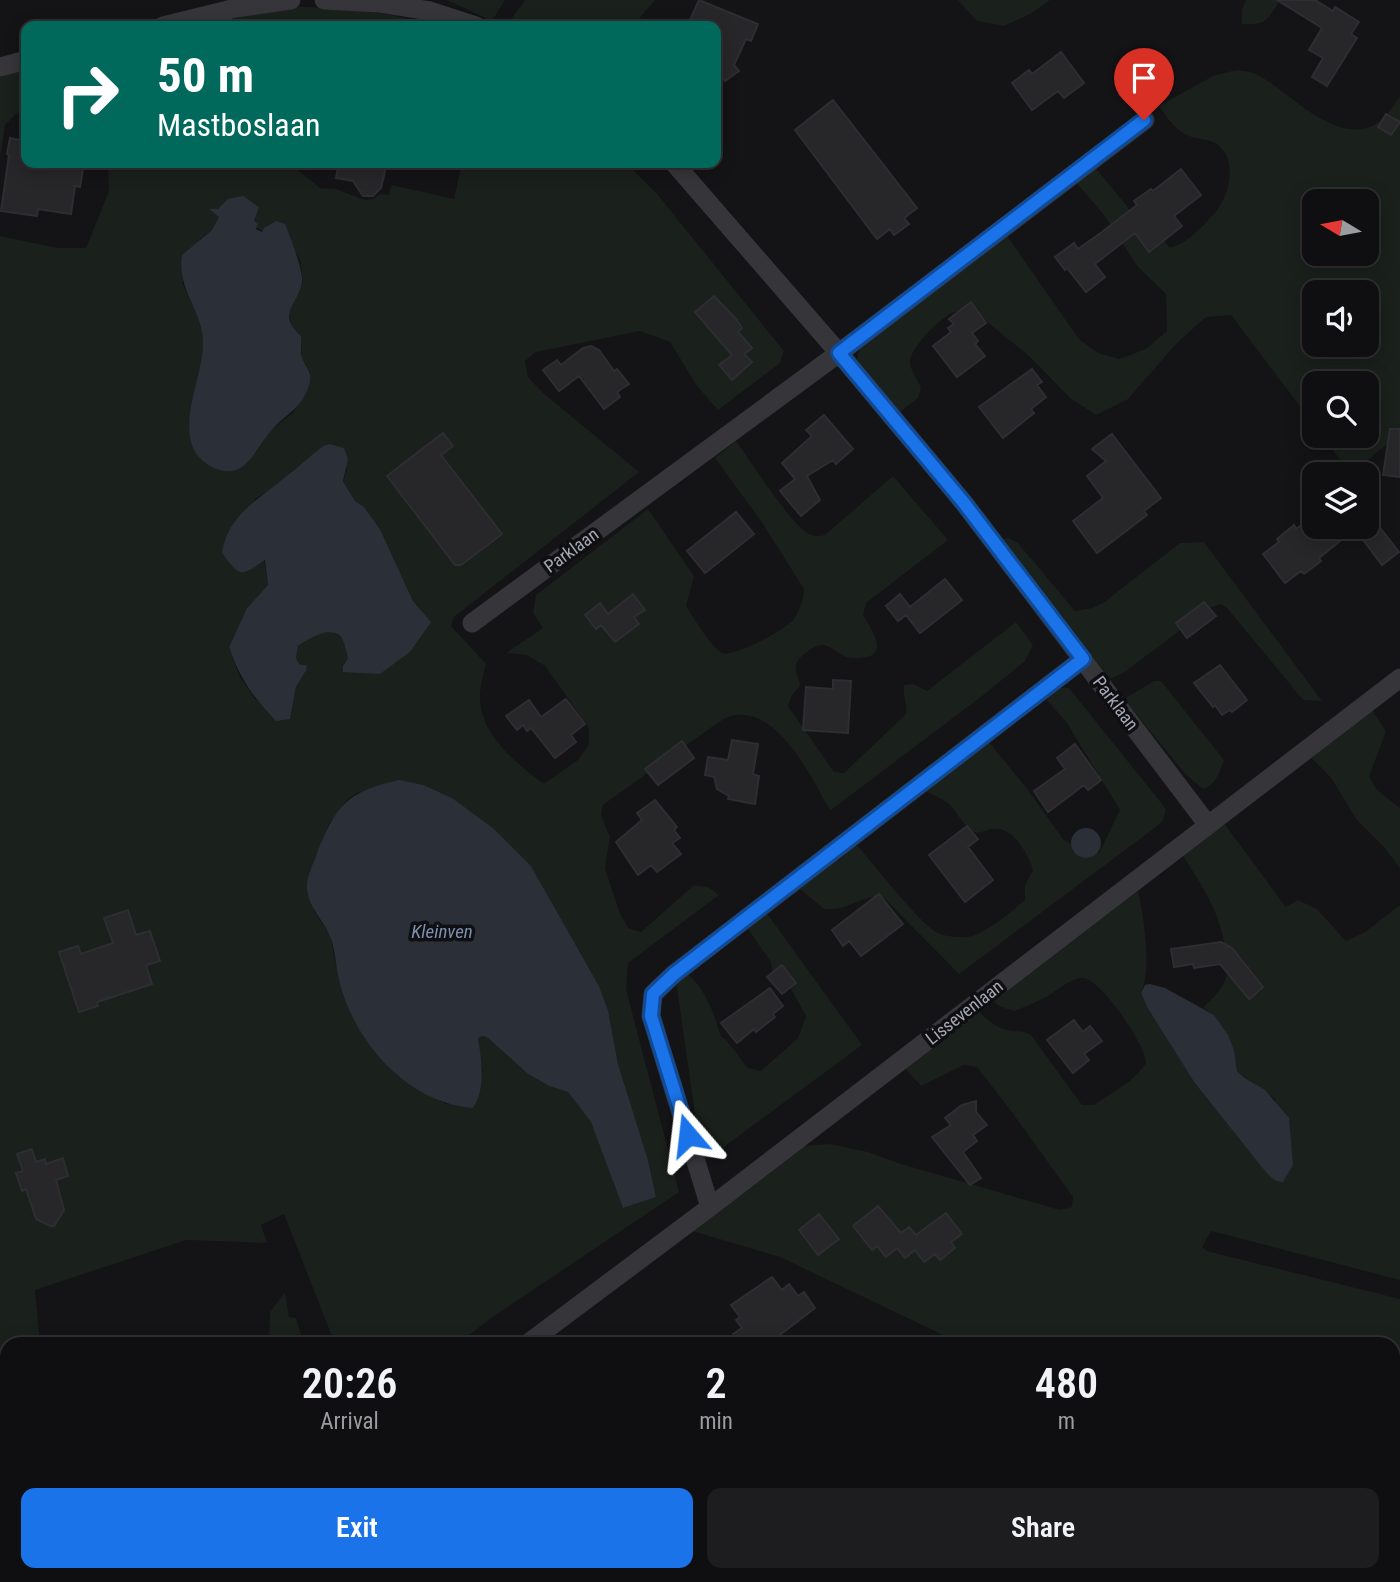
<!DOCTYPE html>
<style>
:root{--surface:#0f0e10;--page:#1d1c1e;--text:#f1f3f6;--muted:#9b9c9f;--line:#2f2e30;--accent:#1a73e8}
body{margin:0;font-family:"Roboto Condensed",sans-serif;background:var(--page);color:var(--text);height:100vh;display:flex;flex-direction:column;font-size:26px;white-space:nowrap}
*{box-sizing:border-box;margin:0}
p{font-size:23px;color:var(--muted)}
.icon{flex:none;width:38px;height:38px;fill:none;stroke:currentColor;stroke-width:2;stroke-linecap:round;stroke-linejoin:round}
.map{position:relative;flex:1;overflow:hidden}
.panel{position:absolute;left:0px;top:1337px;width:1400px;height:245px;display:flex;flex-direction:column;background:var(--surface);border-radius:21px 21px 0 0;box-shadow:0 4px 18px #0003,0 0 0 2px var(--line)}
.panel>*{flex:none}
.banner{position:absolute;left:21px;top:21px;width:700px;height:147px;border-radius:14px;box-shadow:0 4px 18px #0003,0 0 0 2px var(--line);background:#00695c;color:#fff;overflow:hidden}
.needle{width:46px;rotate:280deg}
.buttons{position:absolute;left:1302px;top:189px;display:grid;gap:14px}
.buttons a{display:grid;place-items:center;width:77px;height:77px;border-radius:14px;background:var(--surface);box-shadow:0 4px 18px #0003,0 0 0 2px var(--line);font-size:35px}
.pin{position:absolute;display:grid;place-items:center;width:60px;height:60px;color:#fff;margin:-72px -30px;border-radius:50% 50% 50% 0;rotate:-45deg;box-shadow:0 0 7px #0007}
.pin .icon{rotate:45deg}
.me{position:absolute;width:77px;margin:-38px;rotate:343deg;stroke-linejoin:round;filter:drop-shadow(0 0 5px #0008)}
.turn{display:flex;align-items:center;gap:24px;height:147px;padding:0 21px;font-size:32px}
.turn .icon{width:91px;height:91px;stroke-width:2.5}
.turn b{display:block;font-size:49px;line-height:60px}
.eta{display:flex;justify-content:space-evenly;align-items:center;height:119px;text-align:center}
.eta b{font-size:42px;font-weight:600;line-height:49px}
.button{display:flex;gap:14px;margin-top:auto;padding:14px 21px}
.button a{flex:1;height:80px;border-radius:14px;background:var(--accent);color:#fff;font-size:28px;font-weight:600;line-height:80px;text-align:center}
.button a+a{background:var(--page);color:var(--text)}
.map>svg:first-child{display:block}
</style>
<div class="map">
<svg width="1400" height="1582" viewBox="0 0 1400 1582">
<rect width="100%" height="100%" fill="#141315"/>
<path fill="#1a201c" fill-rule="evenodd" d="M447,0H505L492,21Z
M525,0H655L633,26H506Z
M958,0H1050L1030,14L1004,26L977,21Z
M1246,0H1280C1268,19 1267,26 1242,24V10Z
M301,7C346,8 390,11 432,26H200L282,8Z
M26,67V104L5,125L0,158V73Z
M1236,70C1244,71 1251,71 1258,75C1290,92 1339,150 1379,122C1387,116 1393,105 1400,97V433L1351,474L1322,436H1367V383H1314V425L1231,315L1206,317L1176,344L1128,399L1096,415L1070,398L1030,357L974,311C967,310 959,310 952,313C939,319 909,349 910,363C911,372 919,380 921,389L918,398L899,413L857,359L861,343L1005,233L1079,339L1098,353L1119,359L1146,349L1167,331L1166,294L1138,267L1104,215L1074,180L1093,165L1141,223L1163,239L1169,247C1185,248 1218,213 1224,198C1230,186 1232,167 1226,155C1214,133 1197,144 1180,131C1172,125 1165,115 1159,106L1213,76ZM1314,201H1367V254H1314ZM1314,292H1367V345H1314Z
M108,163H300L298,170L320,188L336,189L365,200L373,199L380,194L389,195L391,185L454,199L462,163H626L657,194L784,351L780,363L718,410L697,386L670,342L640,331L536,352L525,361L528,377L542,392L639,472L454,617L451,626L486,664C483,675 480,686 480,698C481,735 515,762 541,782L545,783L578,760L589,744V728L545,666L527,655L506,653L543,628L533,613L536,595L648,509L694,576L686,606C693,617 712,648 722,653C733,658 787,629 794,619C799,611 804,599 804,589L761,521L715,458L736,441C752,463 789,522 809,534C815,537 819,536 825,535L893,476L948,540L866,603L863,615C869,626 888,651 868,657C862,658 852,659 846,657C838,653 830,645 821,645C814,645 797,658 796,665C794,671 800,679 800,686L792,695L788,706L834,772L844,773L906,714C908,703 902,696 904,685L913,684L927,691L1016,622L1033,645L1025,661L986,693L831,810C823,801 819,789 812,778C796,752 768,707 731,716C726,717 721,721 716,724L603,805L601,815L610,837L605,868L619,911L628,928L641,932L694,885L708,887L719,895L628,963L626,989L679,1192L497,1314L457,1344H335L284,1214L261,1225L267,1243L186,1240L35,1290L40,1344H7V1464L0,1451V236L58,248H86L109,191ZM224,205L263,232L289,234L290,243L300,259L303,281L289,312L292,328L301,336L302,357L310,373L294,412L271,430L255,454L208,465C170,433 205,381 203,340C202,320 191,301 182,283L200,239L212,230L219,217L210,210L218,209ZM323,446L347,469L343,481L355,501L364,507L380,529L413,601L430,622L343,665L348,658C346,652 345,641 340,637C328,625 309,639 298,646L296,658L300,665H304L307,669L296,687L290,719L255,699L239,675L229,647L247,608L268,585L255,499L268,491ZM359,792L494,829L531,866L599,986L608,1010L618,1064L648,1160L656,1197L623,1208L592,1122L568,1092L549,1086L528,1074L488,1038L483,1036L478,1038L483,1072L446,1104L399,1077L364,1038L340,984L330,935L314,911L309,874L329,824L348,799Z
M1008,538L1018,543L1075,611L1092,608L1103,603L1180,543L1204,542L1322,701L1303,700L1227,608L1221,604L1210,608L1123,673L1110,679L1002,540Z
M1154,681H1161L1224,760C1219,773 1217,784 1203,789L1186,775L1124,699Z
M1059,688H1069L1163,805L1166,810L1163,820L1156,827L959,974L885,899C870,894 861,901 847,906C840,909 832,909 824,909L799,888L856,844C872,862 920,924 938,933C948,937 965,939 975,935C992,928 1011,912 1025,900V885L1033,870C1028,854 1013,826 993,829C985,829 979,836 972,831C963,824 957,813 950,805C943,799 933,795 925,791L989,742L1028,790L1063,839L1071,844L1073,852L1099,853L1120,810L1067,723L1046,699Z
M1372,710L1386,731L1369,777L1377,790L1400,808V868L1383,846L1356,819L1332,779L1310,756Z
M1223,822L1286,907L1298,900L1317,909L1346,941L1365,932L1400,905V1280L1211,1231L1202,1247L1207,1251L1400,1299V1448L1393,1451V1344H950L943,1335L780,1257L692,1231L804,1146L830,1144L868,1152L898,1163L1060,1210L1072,1207L1073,1197L1011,1111L977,1067L964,1065L921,1086L905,1068L979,1012C988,1020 996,1028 1008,1030C1017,1032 1023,1030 1031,1035L1082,1105H1094L1130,1081L1146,1064C1147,1047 1101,979 1083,978C1070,978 1056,992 1044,998C1035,1003 1024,1007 1014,1011L1001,1007L993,1001L1138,891C1144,919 1152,968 1141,993L1147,1007L1194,1082L1260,1165L1279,1182L1275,1099L1237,1071L1234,1050L1214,1015L1203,1008C1211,999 1222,990 1226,978C1228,971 1226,963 1226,956C1222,914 1203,887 1181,853Z
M766,912L862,1045L702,1163L676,981L687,973C707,991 713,1012 721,1036L727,1041L748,1068L761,1071L798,1038L806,1016L790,987L773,979L771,962L746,926Z
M285,1292L289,1317L296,1318L304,1344H269L270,1312Z
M1400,1473V1582H1334L1306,1575H1393V1475Z
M0,1493L7,1506V1575H10L0,1580Z
M117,1575H403V1582H141Z
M564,1575H1050L1040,1582H562Z
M1094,1575H1240L1261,1582H1078Z"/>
<path fill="#2a2f38" d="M243,196L259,207L254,221L258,224L256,229L262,232L264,228L276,221L285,224C290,236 304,272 302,282C298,305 276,314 301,336C302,343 300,351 302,357C305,367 312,371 310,382C303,409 286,413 271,431C253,452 244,484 210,466C199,460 192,450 190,437C185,406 203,373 203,342C202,308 177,292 182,255L212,230L219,217L209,209H218L228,199Z
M330,444L344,448L348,459L343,481L355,501L364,507L380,529L413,601L431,622L410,652L380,674L343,672V666L348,658C346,652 345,641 340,636C328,626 309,639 298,646L296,658L300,665H306L307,669L296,687L290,719L276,721C253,697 240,679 229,647L247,608L268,585L265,560C241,576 241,579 222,553C227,516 258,500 284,478C297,468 310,456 323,446Z
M399,780L423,785L452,798L494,829L531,866L599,986L608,1010L618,1064L648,1160L656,1197L623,1208L591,1122L568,1092L549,1086L528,1074L488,1038L483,1036L478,1038C482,1061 486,1088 473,1108C408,1103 356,1044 340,984C336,970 336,956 332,942C327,923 309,910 307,889C306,877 313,865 317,853C337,804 347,792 399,780Z
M1071 843a15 15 0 1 1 30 0a15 15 0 1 1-30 0Z
M1150,984L1165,988L1214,1015L1228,1035L1234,1050L1237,1071L1245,1078L1265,1090L1289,1118L1293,1165L1283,1182C1273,1182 1266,1172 1260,1165L1194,1082L1147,1007L1141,993L1145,985Z"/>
<path fill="#272629" stroke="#2e2d31" stroke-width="2" d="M699,0L758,24L751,41L746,39L734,65L739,71L725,81L716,68V26H705L690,20Z
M1277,0H1315L1333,11L1335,7L1359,22L1351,34L1357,38L1327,86L1312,77L1323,58L1309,50L1322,28Z
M1061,52L1084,83L1064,98L1058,91L1032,110L1012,83L1029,70L1032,74Z
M833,100L917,208L904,218L909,224L894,235L890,229L877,239L795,130Z
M1386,114L1400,122L1391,135L1378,127Z
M10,138L26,141V163H84L80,187L75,186L71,214L38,209L37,216L1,211L9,155L7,154Z
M339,163H387L381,188L373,196H363L353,181L336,178Z
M1181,169L1201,195L1174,216L1182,226L1149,252L1135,233L1095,264L1105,277L1086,292L1067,268L1065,270L1055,257L1074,243L1078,249L1102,232L1137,205L1134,201L1151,189L1153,191Z
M714,296L736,319L742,328L738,332L752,348L744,354L752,362L732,380L719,365L732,355L695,312Z
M971,302L986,323L972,333L978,341L975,344L985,356L957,377L933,346L951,332L948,328L954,324L949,319Z
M591,346L599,350L614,371L617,369L629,384L617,392L620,397L604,409L579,376L559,391L543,370L557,360L561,365L583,348Z
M1032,369L1042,382L1037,385L1046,397L1031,409L1034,413L1003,438L979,407Z
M824,415L853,449L836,464L833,460L807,476L820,500L801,516L780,491L795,479L782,463L812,436L806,430Z
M1390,429H1400V477L1383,475Z
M443,433L453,446L441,455L502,534L461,565H455L387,476Z
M1112,434L1161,498L1144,511L1147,515L1097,553L1073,521L1103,498L1087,476L1106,461L1092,449Z
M1367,511L1399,552L1382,565L1355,529L1319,558L1321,561L1304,574L1301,571L1285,583L1263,554L1279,542L1277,539L1294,525L1296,529L1312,517L1314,527H1367Z
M736,512L754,534L705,573L687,551Z
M945,579L962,600L920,633L906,615L898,621L886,606L900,594L910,607Z
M633,594L645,610L634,617L639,624L615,642L601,625L596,629L585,615L600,603L608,614Z
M1204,602L1216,616L1187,638L1176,623Z
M1220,665L1247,700L1232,712L1230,710L1222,715L1215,705L1213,707L1194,683Z
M833,680L851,681L848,733L803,730L806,687L833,689Z
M566,699L585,724L571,735L576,742L555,758L531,728L527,731L523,725L517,730L506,716L529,700L541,717Z
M732,740L758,744L753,774L759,776L755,804L728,799L729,796L717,789L714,777L705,775L708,757L728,760Z
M682,741L694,758L658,785L645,769Z
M1075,744L1101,780L1088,790L1084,785L1048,812L1034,791L1065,769L1057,758Z
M655,800L677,827L674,830L680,838L672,843L681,854L657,872L651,865L638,875L616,842L642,820L637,813Z
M967,826L978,839L968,847L993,880L965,902L929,855Z
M879,894L903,924L861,956L849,941L843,946L832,930Z
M128,910L136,935L150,931L160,961L146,965L152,984L97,1002L98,1006L79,1012L59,952L78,946L81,954L113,943L104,918Z
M1221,942L1232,948L1263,987L1251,998L1249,999L1220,964L1194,968L1193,964L1174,967L1171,949Z
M782,965L796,983L782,994L767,977Z
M770,988L783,1006L773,1014L775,1017L756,1032L754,1029L737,1043L721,1023Z
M1074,1020L1083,1032L1090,1026L1102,1041L1084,1054L1089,1060L1073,1073L1047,1040Z
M976,1101V1112L987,1125L973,1135L977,1141L963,1152L981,1178L970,1185L932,1137L951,1125L945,1118L962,1105Z
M32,1149L36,1162L45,1159L46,1164L63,1158L68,1176L56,1180L64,1210L54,1226H50L36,1219L26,1189L22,1191L16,1173L23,1171L17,1154Z
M878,1206L901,1233L909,1227L916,1235L946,1213L962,1234L951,1242L955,1248L940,1260L935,1254L924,1262L915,1250L905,1258L897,1248L886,1257L877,1246L872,1250L853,1226Z
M819,1214L839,1239L818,1255L799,1230Z
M772,1277L782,1290L789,1284L798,1296L804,1292L815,1308L768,1344H741L733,1334L742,1328L736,1320L740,1317L731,1305Z"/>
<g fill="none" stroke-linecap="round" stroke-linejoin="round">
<path stroke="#35353a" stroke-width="19" d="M324,0L380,3L430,11L476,26
M163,26L236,8L291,0
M0,67L26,60
M674,163L839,353L964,503L1208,825
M472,623L839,353L1145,120
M710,1207L651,1016L653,994L674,974L1083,659
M527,1344L710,1207L1400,678
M0,1456L7,1466
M81,1575L85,1582
M101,1582L118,1575
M419,1582L421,1575"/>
</g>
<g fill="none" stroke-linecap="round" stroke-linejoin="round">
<defs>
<path id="route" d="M688,1135L651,1016L653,994L674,974L1083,659L964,503L839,353L1144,120"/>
</defs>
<use href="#route" stroke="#114b97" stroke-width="18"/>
<use href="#route" stroke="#1a73e8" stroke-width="12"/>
</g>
<g text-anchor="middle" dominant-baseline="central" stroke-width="7" stroke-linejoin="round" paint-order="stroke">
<g font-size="18" fill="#a5a7b5" stroke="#0f0e10">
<text transform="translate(571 550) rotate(-36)">Parklaan</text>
<text transform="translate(1116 703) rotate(53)">Parklaan</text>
<text transform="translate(964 1012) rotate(-38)">Lissevenlaan</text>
</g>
<g font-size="19" font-style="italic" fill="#7d8faf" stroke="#0f0e10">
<text x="442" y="931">Kleinven</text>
</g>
</g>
</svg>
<div class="buttons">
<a><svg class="needle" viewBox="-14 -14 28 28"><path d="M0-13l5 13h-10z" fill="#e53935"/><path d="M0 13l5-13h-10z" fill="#9b9c9f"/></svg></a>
<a><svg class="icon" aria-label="sound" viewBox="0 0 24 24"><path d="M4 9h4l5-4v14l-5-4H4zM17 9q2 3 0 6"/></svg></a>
<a><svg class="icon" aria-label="search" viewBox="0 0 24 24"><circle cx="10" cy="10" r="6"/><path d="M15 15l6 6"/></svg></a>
<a><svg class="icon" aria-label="layers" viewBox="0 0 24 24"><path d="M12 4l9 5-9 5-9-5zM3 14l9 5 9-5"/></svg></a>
</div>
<div class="pin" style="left:1144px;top:120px;background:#d93025"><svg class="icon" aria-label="arrive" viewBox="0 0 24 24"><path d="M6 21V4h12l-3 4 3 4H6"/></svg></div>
<svg class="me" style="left:688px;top:1135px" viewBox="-20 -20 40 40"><path d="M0-17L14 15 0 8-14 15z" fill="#1a73e8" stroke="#fff" stroke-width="4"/></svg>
<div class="banner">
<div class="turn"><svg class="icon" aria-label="right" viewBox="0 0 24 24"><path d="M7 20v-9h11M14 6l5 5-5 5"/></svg><div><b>50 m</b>Mastboslaan</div></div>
</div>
<section class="panel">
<div class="eta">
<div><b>20:26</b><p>Arrival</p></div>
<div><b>2</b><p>min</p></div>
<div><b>480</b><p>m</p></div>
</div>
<div class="button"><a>Exit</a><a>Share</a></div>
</section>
</div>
